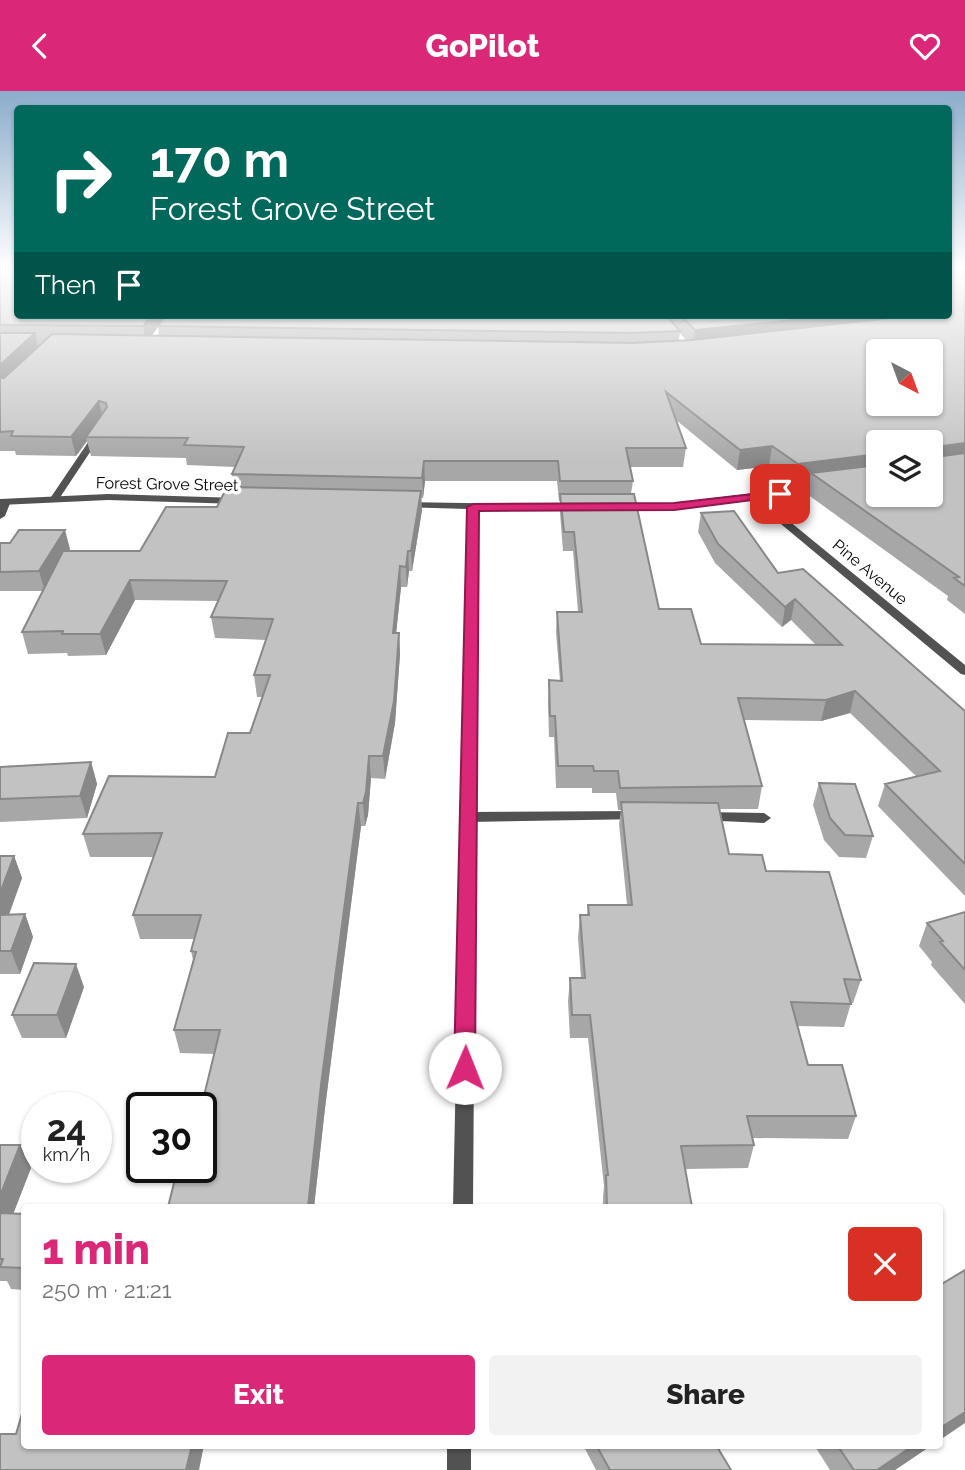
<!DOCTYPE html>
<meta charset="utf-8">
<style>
:root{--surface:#fff;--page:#f2f2f2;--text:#222;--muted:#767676;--accent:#db2777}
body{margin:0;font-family:Raleway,sans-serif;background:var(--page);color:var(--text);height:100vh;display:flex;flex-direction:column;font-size:26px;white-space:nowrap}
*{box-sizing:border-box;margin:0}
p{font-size:23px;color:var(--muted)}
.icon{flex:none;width:38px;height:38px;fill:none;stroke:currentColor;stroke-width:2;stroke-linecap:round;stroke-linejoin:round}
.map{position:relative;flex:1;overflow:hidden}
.drawer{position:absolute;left:21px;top:1113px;width:922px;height:245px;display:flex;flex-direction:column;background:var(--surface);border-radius:7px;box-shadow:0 2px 5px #0004}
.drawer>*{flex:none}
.top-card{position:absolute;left:14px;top:14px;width:938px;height:214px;border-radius:7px;box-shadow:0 2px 5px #0004;background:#00695c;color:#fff;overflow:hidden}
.needle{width:46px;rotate:139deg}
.controls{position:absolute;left:866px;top:248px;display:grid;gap:14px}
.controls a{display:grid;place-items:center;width:77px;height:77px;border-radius:7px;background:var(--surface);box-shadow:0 2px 5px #0004;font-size:35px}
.speed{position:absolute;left:21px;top:1001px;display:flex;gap:14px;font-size:35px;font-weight:700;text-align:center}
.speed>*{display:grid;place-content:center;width:91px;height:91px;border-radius:50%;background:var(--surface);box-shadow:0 2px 5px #0004;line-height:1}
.speed small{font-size:18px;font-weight:400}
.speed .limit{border:4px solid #111;border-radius:10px;background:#fff;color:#111}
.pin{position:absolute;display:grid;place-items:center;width:60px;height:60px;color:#fff;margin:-30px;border-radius:14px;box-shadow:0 4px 10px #0006}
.me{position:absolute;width:77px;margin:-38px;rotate:1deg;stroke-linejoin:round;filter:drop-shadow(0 0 5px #0008)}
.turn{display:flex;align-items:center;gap:24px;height:147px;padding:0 21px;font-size:32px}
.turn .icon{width:91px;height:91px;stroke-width:2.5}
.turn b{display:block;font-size:49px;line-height:60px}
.then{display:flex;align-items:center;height:66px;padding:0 21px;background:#0003;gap:14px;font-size:26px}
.round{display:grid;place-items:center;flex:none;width:74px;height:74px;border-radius:7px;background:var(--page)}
.head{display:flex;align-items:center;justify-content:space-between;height:119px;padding:0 21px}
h1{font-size:42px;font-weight:800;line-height:52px;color:var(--accent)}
.cta{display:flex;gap:14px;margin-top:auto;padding:14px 21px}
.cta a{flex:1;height:80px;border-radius:7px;background:var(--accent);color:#fff;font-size:28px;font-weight:800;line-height:80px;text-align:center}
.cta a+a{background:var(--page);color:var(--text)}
header{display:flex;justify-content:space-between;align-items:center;height:91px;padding:0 21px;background:var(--accent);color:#fff;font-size:32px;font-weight:800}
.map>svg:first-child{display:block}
</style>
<header><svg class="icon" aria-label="back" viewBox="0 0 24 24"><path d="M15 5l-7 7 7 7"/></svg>GoPilot<svg class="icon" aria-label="heart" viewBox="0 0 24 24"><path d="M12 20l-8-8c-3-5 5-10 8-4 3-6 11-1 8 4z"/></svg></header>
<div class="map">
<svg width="965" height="1379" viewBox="0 0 965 1379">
<rect width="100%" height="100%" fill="#fff"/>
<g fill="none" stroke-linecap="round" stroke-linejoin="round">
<path fill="#525252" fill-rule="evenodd" d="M95,341L102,343L57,411H51L49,409Z
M3,408L11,410L5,425L0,428V413Z
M639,720L646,725L644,728L469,731L462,726L469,721Z
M704,721L764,722L771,727L764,732L699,729L697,726Z"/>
<path fill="#525252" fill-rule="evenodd" d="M825,393L828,394V398L761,407L965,574V584L961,583L751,408L674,418L619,420L614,417L619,414L674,412Z
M108,403L239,407L244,410L239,413L108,409L0,414V408Z
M402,411L578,414L583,417L578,420L478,418L473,1116H453L468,418L399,416L397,414Z
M447,1354H471V1379H447Z"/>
</g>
<path fill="#a7a7a7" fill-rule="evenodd" d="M0,177L18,224H948L965,177V523L947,509L948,505L807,403L809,391L794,393L769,375L737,379L676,329L686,357L683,376H630L633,390L631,403L659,518L701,553L816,554L791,529L782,536L715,472L698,441L701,422L778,482L965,620V805L878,715L885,693L916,685L850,622L821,630L744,629L762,695L758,718H719L729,763L766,780L861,889L853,912H851L844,936L798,935L808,974L856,1025L848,1048L752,1047L754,1054L748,1077L685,1078L692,1116H603V1106L604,1095L588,947H570L568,910L570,887H581L578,847L580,824H587L588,814H627L619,733L621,719H618L616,702H592V697H556L554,646H549L548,611L549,589L560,590L556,541L557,521H578L573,460H563L560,422V410H559L557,390H425L423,407H421L422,419L412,480H409L407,496H401L396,542H399L400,563L395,632L385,688L371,687L368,724L365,735H361L325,1017L314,1116H168L183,1087L214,963L180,962L174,939L193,869L191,860L194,848H140L133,824L154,766H90L83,743L215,686L250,642L262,606H257L254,584L266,549L215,547L211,526L218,510L135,509L106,564L68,565L67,562L28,563L22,541L43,500H0V452L70,458L69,460H140L217,416L233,396L232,383L235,376L187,374L186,367L91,365L87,350L76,365L16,364L15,360H0ZM158,236L159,244H152ZM680,242L686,249H679ZM878,352L931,404H878Z
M91,671L97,693L87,727L0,731V676Z
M819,692L873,745L866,767L839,766L824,749L813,714Z
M0,765H14L22,787L9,824L25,823L33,846L20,883H0Z
M965,821V913L931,874L932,871L919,855L927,832Z
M84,896L66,947H22L12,924Z
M0,1054H20L31,1077L13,1123H24V1199L11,1198L7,1190H0Z
M583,1354H716L731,1379H596Z
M814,1354H932L895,1379H830Z"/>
<path fill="#888" d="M152,224H167L146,252L143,235Z
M845,224H919L693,256L695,239Z
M35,242L39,259L0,296V274Z
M99,310L103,328L86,346L87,350L76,365L71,346Z
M965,352V369L931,375L936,356Z
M772,355L769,375L737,379L740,359Z
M878,363V379L811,382L809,391L794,393L798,373Z
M424,370L425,390L423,407L422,387Z
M421,400L422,419L412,480L411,460Z
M65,439L70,458L45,500L39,480Z
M408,460L409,480L407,496L406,476Z
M400,475L401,496L394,563L393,542Z
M130,489L135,509L106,564L100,543Z
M795,508L791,529L782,536L785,516Z
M399,542L400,563L395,632L385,688L383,665Z
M855,600L850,622L821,630L826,609Z
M369,665L371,687L368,724L365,735L363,712Z
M91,671L97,693L87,727L80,705Z
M358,712L361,735L325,1017L314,1116H308L321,994Z
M14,765L22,787L0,847V802Z
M25,823L33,846L20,883L11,860Z
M76,873L84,896L66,947L57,924Z
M20,1054L31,1077L5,1144L0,1135V1105Z
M965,1321V1332L940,1349V1337Z
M192,1354H204L199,1379H186Z
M914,1354H932L895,1379H877Z"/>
<path fill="#c2c2c2" stroke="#888" stroke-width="2" fill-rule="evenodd" d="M0,177H18V224H152L143,235L0,234Z
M948,177H965V352L936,356L935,366L965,362V495L954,487L959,486L811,382L878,374V404H931V352H878V363L798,373L772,355L740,359L666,301L686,357H626L633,390H560L558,370H424L422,387L232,383L244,356L184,354L188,347L86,346L107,316L106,312L99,310L71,346L11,345L13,340L0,341V287H4L52,243L633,252L692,249L918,224H948ZM878,261H931V313H878Z
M166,224H666L680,240L632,242L158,235Z
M680,224H845L695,239Z
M0,242H35L0,274Z
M227,396L421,400L411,460H408L406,476L400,475L393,542H399L394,610L383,665H369L366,701L363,712H358L321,994L308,1116H168L175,1088L183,1087L186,1076H201V1017L220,939H174L196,861L191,860L201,824H133L162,742L83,743L109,685L215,686L228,642H250L270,584H254L273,528L211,526L227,490L130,489L100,543H62L63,540L22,541L63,460H140L166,416H217Z
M560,403H634L659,518H691L701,553L842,554L795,508L785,516L718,453L701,422L734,420L778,482L803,478L965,620V773L885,693L940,680L855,600L826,609L738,607L762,695L620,697L618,680H594L593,675H558L555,625H550L549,589L562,590L557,521H582L574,441H564Z
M19,439H65L39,480L0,481V452H10Z
M91,671L80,705L0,708V676Z
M819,692L855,693L873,745L845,744L830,727Z
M621,711L718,712L729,763L762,764L766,780L829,781L861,889L844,888L851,913L791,911L808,974H842L856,1025H747L754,1054L681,1055L692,1116H607L606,1084H608L590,924H572L570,887H585L580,824H589L588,814H632Z
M0,765H14L0,802Z
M965,821V879L940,851L943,850L927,832Z
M25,823L11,860H0V824Z
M34,872L76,873L57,924H12Z
M0,1054H20L0,1105Z
M0,1122L24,1123V1177L0,1176L3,1168H0Z
M965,1179V1321L940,1337V1194Z
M24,1316V1354H192L186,1379H0V1343H16Z
M596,1354H716L731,1379H610Z
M837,1354H914L877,1379H854Z"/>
<linearGradient id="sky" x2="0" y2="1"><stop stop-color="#8baccb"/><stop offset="0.48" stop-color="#fff"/><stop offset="1" stop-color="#fff" stop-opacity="0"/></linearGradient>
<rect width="965" height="370" fill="url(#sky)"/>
<path fill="#db2777" stroke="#8e194d" stroke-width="2" d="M780,400L785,403L783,405L674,419L479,420L475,977L472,983L465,986L458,983L454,977L467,416L473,413L674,412Z"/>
<g text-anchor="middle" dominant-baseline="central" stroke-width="7" stroke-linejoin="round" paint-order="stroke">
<g font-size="16" fill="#000" stroke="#fff">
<text transform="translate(167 393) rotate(1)">Forest Grove Street</text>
<text transform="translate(870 481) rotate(40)">Pine Avenue</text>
</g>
</g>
</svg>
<div class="controls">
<a><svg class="needle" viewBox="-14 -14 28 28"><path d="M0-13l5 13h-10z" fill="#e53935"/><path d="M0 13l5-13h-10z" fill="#767676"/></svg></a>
<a><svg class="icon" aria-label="layers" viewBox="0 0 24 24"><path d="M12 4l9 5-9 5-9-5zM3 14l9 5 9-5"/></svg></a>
</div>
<div class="speed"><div>24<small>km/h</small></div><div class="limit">30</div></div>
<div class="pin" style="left:780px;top:403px;background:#d93025"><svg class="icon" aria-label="arrive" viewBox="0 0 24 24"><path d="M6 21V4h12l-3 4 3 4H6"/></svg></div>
<svg class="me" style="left:465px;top:977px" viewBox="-20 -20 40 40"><circle r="19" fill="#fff"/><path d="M0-13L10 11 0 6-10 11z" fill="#db2777"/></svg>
<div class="top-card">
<div class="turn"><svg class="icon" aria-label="right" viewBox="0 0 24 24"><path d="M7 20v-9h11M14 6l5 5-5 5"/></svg><div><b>170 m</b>Forest Grove Street</div></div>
<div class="then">Then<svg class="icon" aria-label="arrive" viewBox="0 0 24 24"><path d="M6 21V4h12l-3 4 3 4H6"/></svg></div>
</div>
<section class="drawer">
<div class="head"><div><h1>1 min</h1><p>250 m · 21:21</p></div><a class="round" style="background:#d93025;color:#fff"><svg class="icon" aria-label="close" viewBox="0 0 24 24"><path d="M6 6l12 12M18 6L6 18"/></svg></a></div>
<div class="cta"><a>Exit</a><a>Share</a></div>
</section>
</div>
